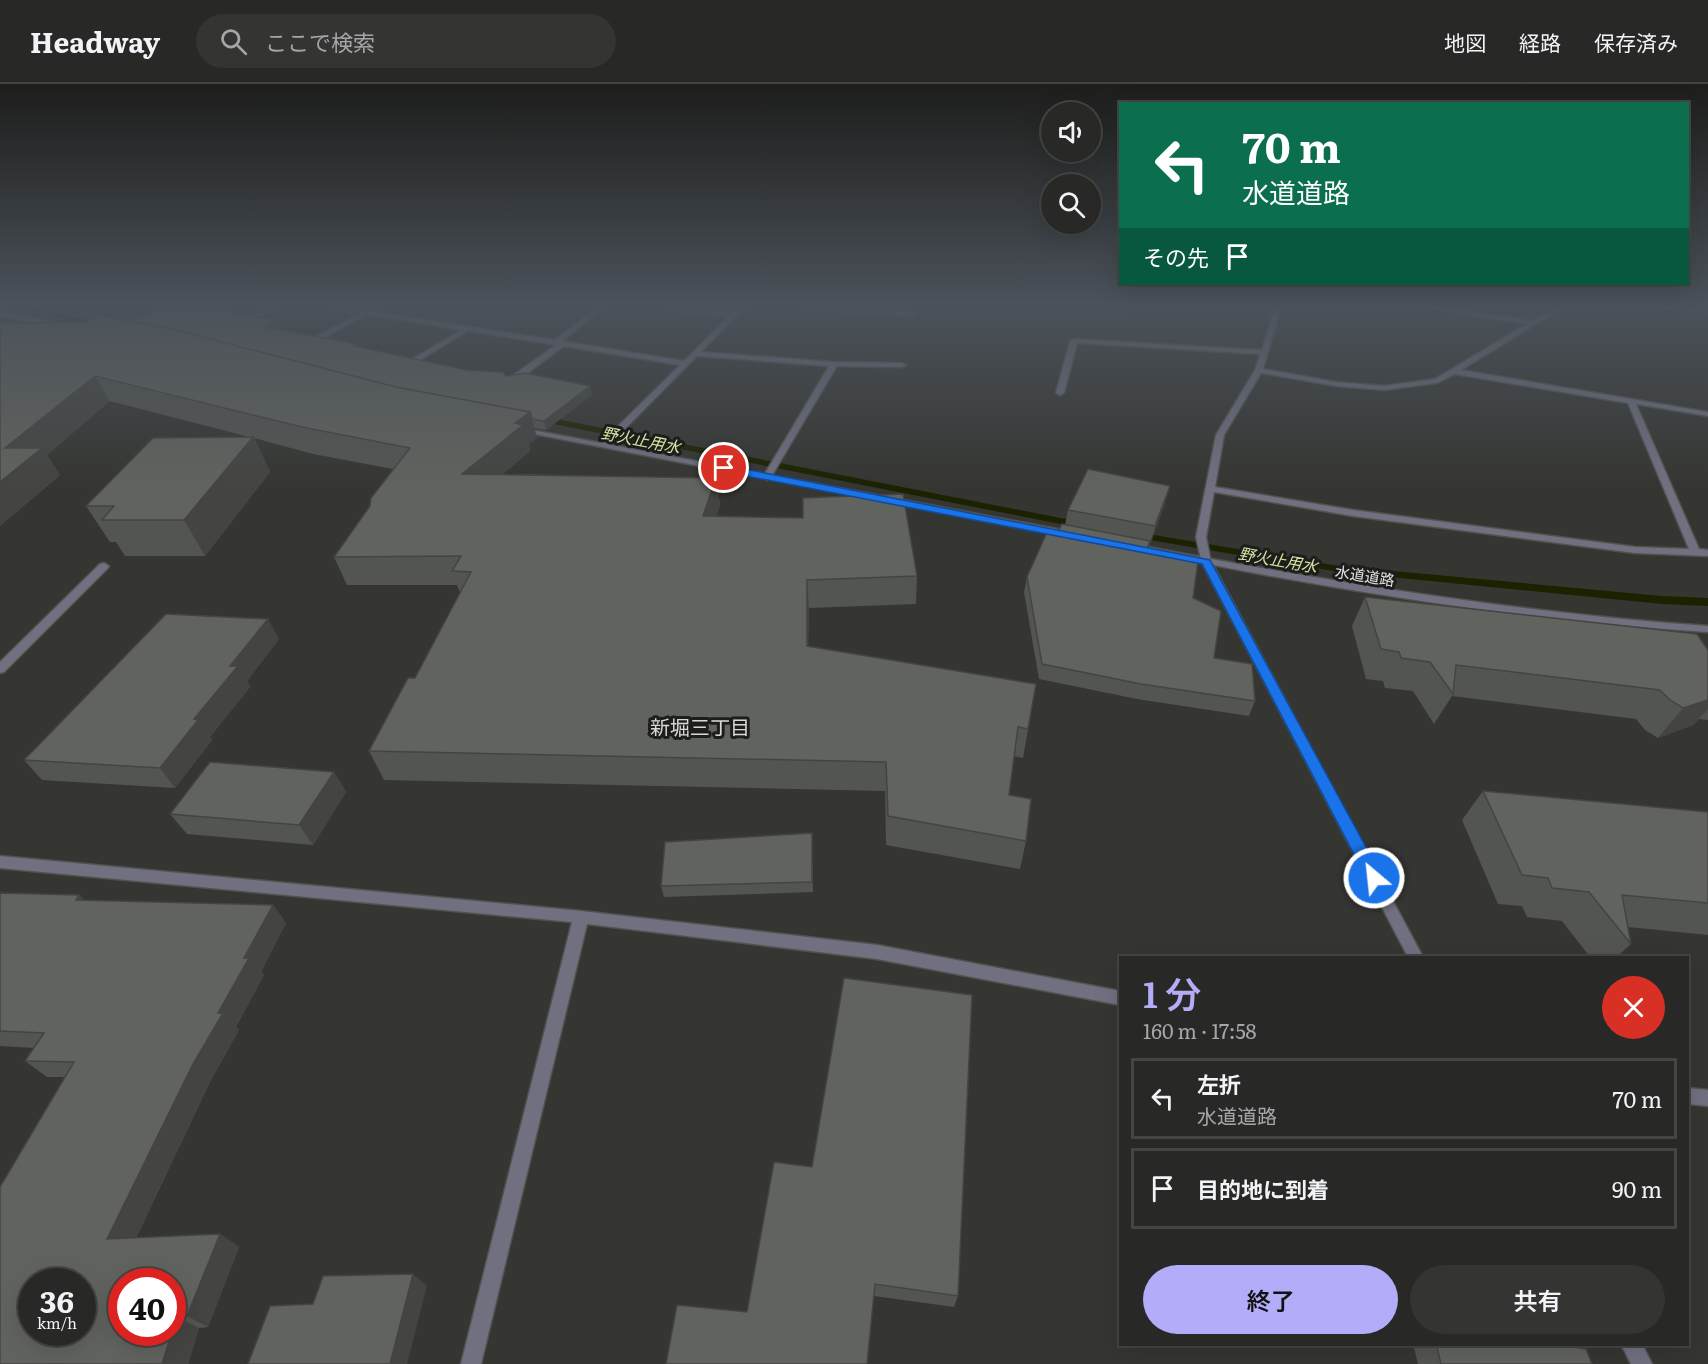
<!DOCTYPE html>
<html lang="ja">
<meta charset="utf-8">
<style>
:root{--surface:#282826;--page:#343432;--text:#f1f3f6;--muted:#a5a6a7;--line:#444443;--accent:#b3adf9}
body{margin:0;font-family:Literata,"Noto Sans JP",serif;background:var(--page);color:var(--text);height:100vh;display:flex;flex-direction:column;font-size:22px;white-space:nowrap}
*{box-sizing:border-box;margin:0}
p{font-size:20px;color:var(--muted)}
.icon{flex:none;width:33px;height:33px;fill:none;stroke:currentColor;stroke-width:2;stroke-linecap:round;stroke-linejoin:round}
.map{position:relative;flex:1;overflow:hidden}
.details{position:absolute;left:1119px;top:872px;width:570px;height:390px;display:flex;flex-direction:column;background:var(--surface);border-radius:0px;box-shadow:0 6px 24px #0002,0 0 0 2px var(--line)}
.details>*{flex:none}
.top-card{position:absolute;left:1119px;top:18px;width:570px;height:183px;border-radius:0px;box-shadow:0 6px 24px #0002,0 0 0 2px var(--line);background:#0b6e4f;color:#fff;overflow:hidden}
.buttons{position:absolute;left:1041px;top:18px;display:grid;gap:12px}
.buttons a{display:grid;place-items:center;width:60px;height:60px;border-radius:50%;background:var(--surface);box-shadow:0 6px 24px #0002,0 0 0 2px var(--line);font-size:30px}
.speed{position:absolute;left:18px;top:1184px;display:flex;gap:12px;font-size:30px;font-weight:700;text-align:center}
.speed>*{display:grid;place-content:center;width:78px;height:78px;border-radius:50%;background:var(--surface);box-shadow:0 6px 24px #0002,0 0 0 2px var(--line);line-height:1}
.speed small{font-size:15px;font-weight:400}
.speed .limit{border:9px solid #d22;background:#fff;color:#111}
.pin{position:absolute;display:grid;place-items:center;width:51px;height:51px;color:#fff;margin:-26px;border:3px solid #fff;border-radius:50%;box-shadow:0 2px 6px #0007}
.me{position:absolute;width:66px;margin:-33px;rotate:332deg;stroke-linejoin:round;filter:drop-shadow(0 0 4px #0008)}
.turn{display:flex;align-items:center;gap:21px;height:126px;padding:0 24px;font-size:27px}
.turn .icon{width:78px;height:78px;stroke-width:2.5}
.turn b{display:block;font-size:42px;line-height:51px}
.then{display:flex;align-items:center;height:57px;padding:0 24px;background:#0003;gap:12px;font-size:22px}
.round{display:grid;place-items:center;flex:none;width:63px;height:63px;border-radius:32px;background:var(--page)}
.overview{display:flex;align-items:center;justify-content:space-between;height:102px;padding:0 24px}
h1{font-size:36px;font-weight:600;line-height:45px;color:var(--accent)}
.button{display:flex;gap:12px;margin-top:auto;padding:12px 24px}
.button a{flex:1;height:69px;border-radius:36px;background:var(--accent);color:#111;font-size:24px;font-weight:600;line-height:69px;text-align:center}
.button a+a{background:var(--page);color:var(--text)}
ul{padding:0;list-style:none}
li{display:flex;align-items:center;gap:18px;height:81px;margin:0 12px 9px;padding:0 12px;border:3px solid var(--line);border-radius:0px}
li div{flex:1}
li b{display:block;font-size:22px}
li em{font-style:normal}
header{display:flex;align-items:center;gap:36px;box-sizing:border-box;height:84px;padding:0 30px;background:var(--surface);border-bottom:2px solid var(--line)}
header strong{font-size:28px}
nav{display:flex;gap:33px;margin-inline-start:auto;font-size:21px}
.search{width:420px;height:54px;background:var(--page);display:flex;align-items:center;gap:15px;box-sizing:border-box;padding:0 21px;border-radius:33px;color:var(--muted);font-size:22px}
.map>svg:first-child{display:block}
</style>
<header>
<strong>Headway</strong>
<div class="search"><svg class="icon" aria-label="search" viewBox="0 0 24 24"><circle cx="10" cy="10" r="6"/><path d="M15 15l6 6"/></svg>ここで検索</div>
<nav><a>地図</a><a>経路</a><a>保存済み</a></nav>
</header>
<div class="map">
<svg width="1708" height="1280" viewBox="0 0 1708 1280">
<rect width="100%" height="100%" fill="#353632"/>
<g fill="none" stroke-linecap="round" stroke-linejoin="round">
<path fill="#1a2200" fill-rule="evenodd" d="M3,223H18L107,240L103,242Z
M541,332L1081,438L1086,441L1081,444L538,337V333Z
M1136,448L1339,482L1662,512L1708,514V522L1662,520L1339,488L1132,453L1131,451Z"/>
<defs>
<path id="service" d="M271,223H279L256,234L251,233Z
M805,223L912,228L915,230L912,232L808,225Z
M366,227L369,229L368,230L316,258L309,256Z
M467,243L470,245L469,246L414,280L407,278Z
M560,258L567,260L514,299H508V295Z
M831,278L902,279L906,281L902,283L834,282L830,280Z"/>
<path id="minor" d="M330,223H344L555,256L598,223H605L562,257L684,277L728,233L667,225L664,223H680L731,230L738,223H745L701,268L834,278L838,280L771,393L767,396L763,393L829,282L697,272L608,362L605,363L601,360L602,358L680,281L333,225Z
M1275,223H1281L1263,285L1336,298L1384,302L1435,295L1527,240L1431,225L1428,223H1442L1533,237L1557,223H1564L1461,286L1708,328V332L1636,320L1699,465L1708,466V472L1635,469L1353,432L1214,408L1206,453L1211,478L1206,481L1202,480L1196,453L1216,351L1255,286L1260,270L1077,259L1064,309L1060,311L1056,309L1070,257L1074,255L1262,266ZM1261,289L1336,302L1384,306L1437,299L1455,290L1628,319L1689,465L1635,463L1353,426L1215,403L1224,351Z
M1664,223H1708V227L1667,225Z
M104,479L109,482L108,484L4,588L0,589V578L100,480Z
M0,772L581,827L877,861L1120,907V921L877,875L587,840L481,1280H461L572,838L0,784Z
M1688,1004L1708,1006V1022L1688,1020Z"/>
<path id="tertiary" d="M0,228L58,239L61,241L58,243L0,232Z
M516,343L1062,446L1067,449L1062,452L519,347L515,345Z
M1132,460C1324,497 1512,528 1708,542V548C1541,537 1377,513 1213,481L1423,873H1408L1202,479L1129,465L1127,463Z
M1621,1260H1642L1652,1280H1631Z"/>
</defs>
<use href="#service" stroke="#51524e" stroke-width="3"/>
<use href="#minor" stroke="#51524e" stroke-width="3"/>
<use href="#tertiary" stroke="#51524e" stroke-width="3"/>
<use href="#service" fill="#717081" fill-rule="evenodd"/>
<use href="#minor" fill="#717081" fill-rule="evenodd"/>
<use href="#tertiary" fill="#717081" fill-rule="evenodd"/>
</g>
<path fill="#535551" d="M130,237H278L281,245L280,246L357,260L358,263L467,286L506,292L592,311L546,346L534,344L537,354L529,360L530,367L503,390L716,394L720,421L716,432L917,492L916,520L809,524L808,562L1036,600L1023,674L1014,672L1009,711L1026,757L1020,785L886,761L885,707L384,696L369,667L415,594L460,509L457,501H347L334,473L370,422L393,385L313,370L254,354L270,388L205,472H125L116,458H110L86,422L249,353L110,317L47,371L60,391L0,442V239Z
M1170,402L1164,422L1147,467L1193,514L1214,574L1255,617L1249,632L1137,615L1039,595L1024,508L1027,493L1058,448L1065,441L1068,426Z
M1365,513L1708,566V636L1699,635L1693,641L1658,654L1645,646L1636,635L1452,612L1434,640L1413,607L1385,604L1383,597L1366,595L1352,542Z
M279,555L247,597L250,603L210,653L212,656L175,704L42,696L24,676Z
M334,688L346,708L313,761L187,750L170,730Z
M1483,707L1708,728V851L1628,843L1631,860L1617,873H1590L1562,837L1527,833L1522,822L1498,820L1462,736Z
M812,749L813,808L664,813L661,802Z
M0,809L79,811L85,817L273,821L286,839L261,888L264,891L236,943L239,946L211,996L136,1154L220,1150L239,1163L208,1243L199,1244L188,1280L64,993H47L25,977L34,964L0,962Z
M774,1078L958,1212L954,1223L874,1212L747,1228Z
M1413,1260H1557L1592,1280H1418Z"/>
<path fill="#444542" d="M278,237L281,245L268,252L264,243Z
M95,292L110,317L47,371L60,391L0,442V398L5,364Z
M590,302L592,311L546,346L544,337Z
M530,328L537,354L529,360L530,367L471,417L462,390L515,339Z
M253,353L270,388L205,472L184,436Z
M716,394L720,421L707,460L703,432Z
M1170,402L1164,422L1150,462L1155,442Z
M807,496L809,524L808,590L807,562Z
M268,535L279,555L247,597L250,603L210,653L212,656L175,704L160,684L194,635L230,582Z
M1708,616V625L1693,641L1658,654L1683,624Z
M334,688L346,708L313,761L299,741Z
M79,811L97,829L76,816Z
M273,821L286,839L261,888L264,891L236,943L239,946L211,996L129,1168L107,1155L218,929L244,874Z
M220,1150L239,1163L208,1243L187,1232Z
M413,1190L427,1202L407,1280H390Z
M177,1233L199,1244L188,1280H162Z"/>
<path fill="#61635e" stroke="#444542" stroke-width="1.5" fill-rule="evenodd" d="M163,223L198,227L206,223L278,237L264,243L357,260L354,262L467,286L503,288L506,292L525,289L590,302L544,337L532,335L530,328L396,303L172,245L130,237Z
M100,232L172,245L396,303L530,328L515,339L523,341L462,390L716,394L703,432L803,434V414L903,410L917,492L807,496V562L1036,600L1028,645L1018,643L1009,711L1031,715L1026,757L888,732L886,678L369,667L408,594H415L471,488L452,487L461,472L334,473L370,422L371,414L410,364L302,343L95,292L5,364H42L0,398V239L85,238Z
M253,353L184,436H102L114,422H86L153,354Z
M1088,385L1170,402L1155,442L1068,426Z
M1062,440L1150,457L1146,467L1198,477L1193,514L1221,527L1214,574L1252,580L1255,617L1141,600L1042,580L1027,493L1048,446L1058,448Z
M1365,513L1697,550L1708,566V616L1683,624L1670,616L1660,606L1456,581L1453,610L1430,578L1401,574L1399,568L1381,565Z
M166,530L268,535L230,582H238L194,635L198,636L160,684L24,676Z
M210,678L334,688L299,741L170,730Z
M1483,707L1708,728V819L1622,811L1631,860L1589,808L1552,804L1548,794L1522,791Z
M812,749V798L661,802L665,758Z
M0,809L79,811L76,816L273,821L244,874H249L218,929H223L193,980L107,1155L220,1150L187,1232L177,1233L172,1247V1197H122V1248H172L162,1280H0V1103L74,978L25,977L44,949L0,947ZM32,1197H82V1248H32Z
M844,894L972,911L958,1212L875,1200L867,1280H666L677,1221L747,1228L774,1078L812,1083Z
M413,1190L390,1280H248L270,1222L313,1220L323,1192Z
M1436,1260H1557L1586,1265L1592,1280H1441Z"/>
<linearGradient id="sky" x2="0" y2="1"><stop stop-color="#1d1e1c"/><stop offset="0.55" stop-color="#4b525a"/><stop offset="1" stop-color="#4b525a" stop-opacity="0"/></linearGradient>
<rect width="1708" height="402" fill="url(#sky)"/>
<path fill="#1a73e8" stroke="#114b97" stroke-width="1.5" d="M724,381L1210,476L1380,789L1382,794L1380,799H1369L1202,480L720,387L719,384Z"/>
<g text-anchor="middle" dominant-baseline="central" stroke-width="6" stroke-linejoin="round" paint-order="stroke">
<g font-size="15" fill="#e3e4e1" stroke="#1d1d1b">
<text transform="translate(1365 491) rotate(9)">水道道路</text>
</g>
<g font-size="16" font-style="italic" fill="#d3e5a3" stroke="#1d1d1b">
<text transform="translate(641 355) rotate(11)">野火止用水</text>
<text transform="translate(1278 475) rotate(10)">野火止用水</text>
</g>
<g font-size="20" fill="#d7d9d3" stroke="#1d1d1b">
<text x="700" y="642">新堀三丁目</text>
</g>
</g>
</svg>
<div class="buttons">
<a><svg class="icon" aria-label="sound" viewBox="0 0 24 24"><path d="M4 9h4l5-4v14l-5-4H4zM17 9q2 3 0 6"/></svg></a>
<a><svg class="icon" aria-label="search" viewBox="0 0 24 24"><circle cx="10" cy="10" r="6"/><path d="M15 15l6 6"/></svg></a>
</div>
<div class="speed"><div>36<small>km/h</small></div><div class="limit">40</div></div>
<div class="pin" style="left:724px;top:384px;background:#d93025"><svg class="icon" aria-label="arrive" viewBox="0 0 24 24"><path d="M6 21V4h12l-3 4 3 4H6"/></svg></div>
<svg class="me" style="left:1374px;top:794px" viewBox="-20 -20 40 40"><circle r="17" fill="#1a73e8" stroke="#fff" stroke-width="3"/><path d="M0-11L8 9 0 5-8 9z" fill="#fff"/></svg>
<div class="top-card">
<div class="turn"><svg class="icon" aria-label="left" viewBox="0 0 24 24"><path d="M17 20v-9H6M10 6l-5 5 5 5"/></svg><div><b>70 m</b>水道道路</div></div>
<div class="then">その先<svg class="icon" aria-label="arrive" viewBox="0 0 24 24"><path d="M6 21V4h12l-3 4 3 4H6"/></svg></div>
</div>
<section class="details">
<div class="overview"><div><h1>1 分</h1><p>160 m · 17:58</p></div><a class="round" style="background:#d93025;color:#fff"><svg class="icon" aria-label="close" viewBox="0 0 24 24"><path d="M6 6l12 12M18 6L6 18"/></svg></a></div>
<ul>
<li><svg class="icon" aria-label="left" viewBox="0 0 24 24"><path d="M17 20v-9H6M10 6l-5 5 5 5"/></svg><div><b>左折</b><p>水道道路</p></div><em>70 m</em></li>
<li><svg class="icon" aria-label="arrive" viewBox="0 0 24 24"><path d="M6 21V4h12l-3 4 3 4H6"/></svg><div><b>目的地に到着</b></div><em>90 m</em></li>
</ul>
<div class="button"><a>終了</a><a>共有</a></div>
</section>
</div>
